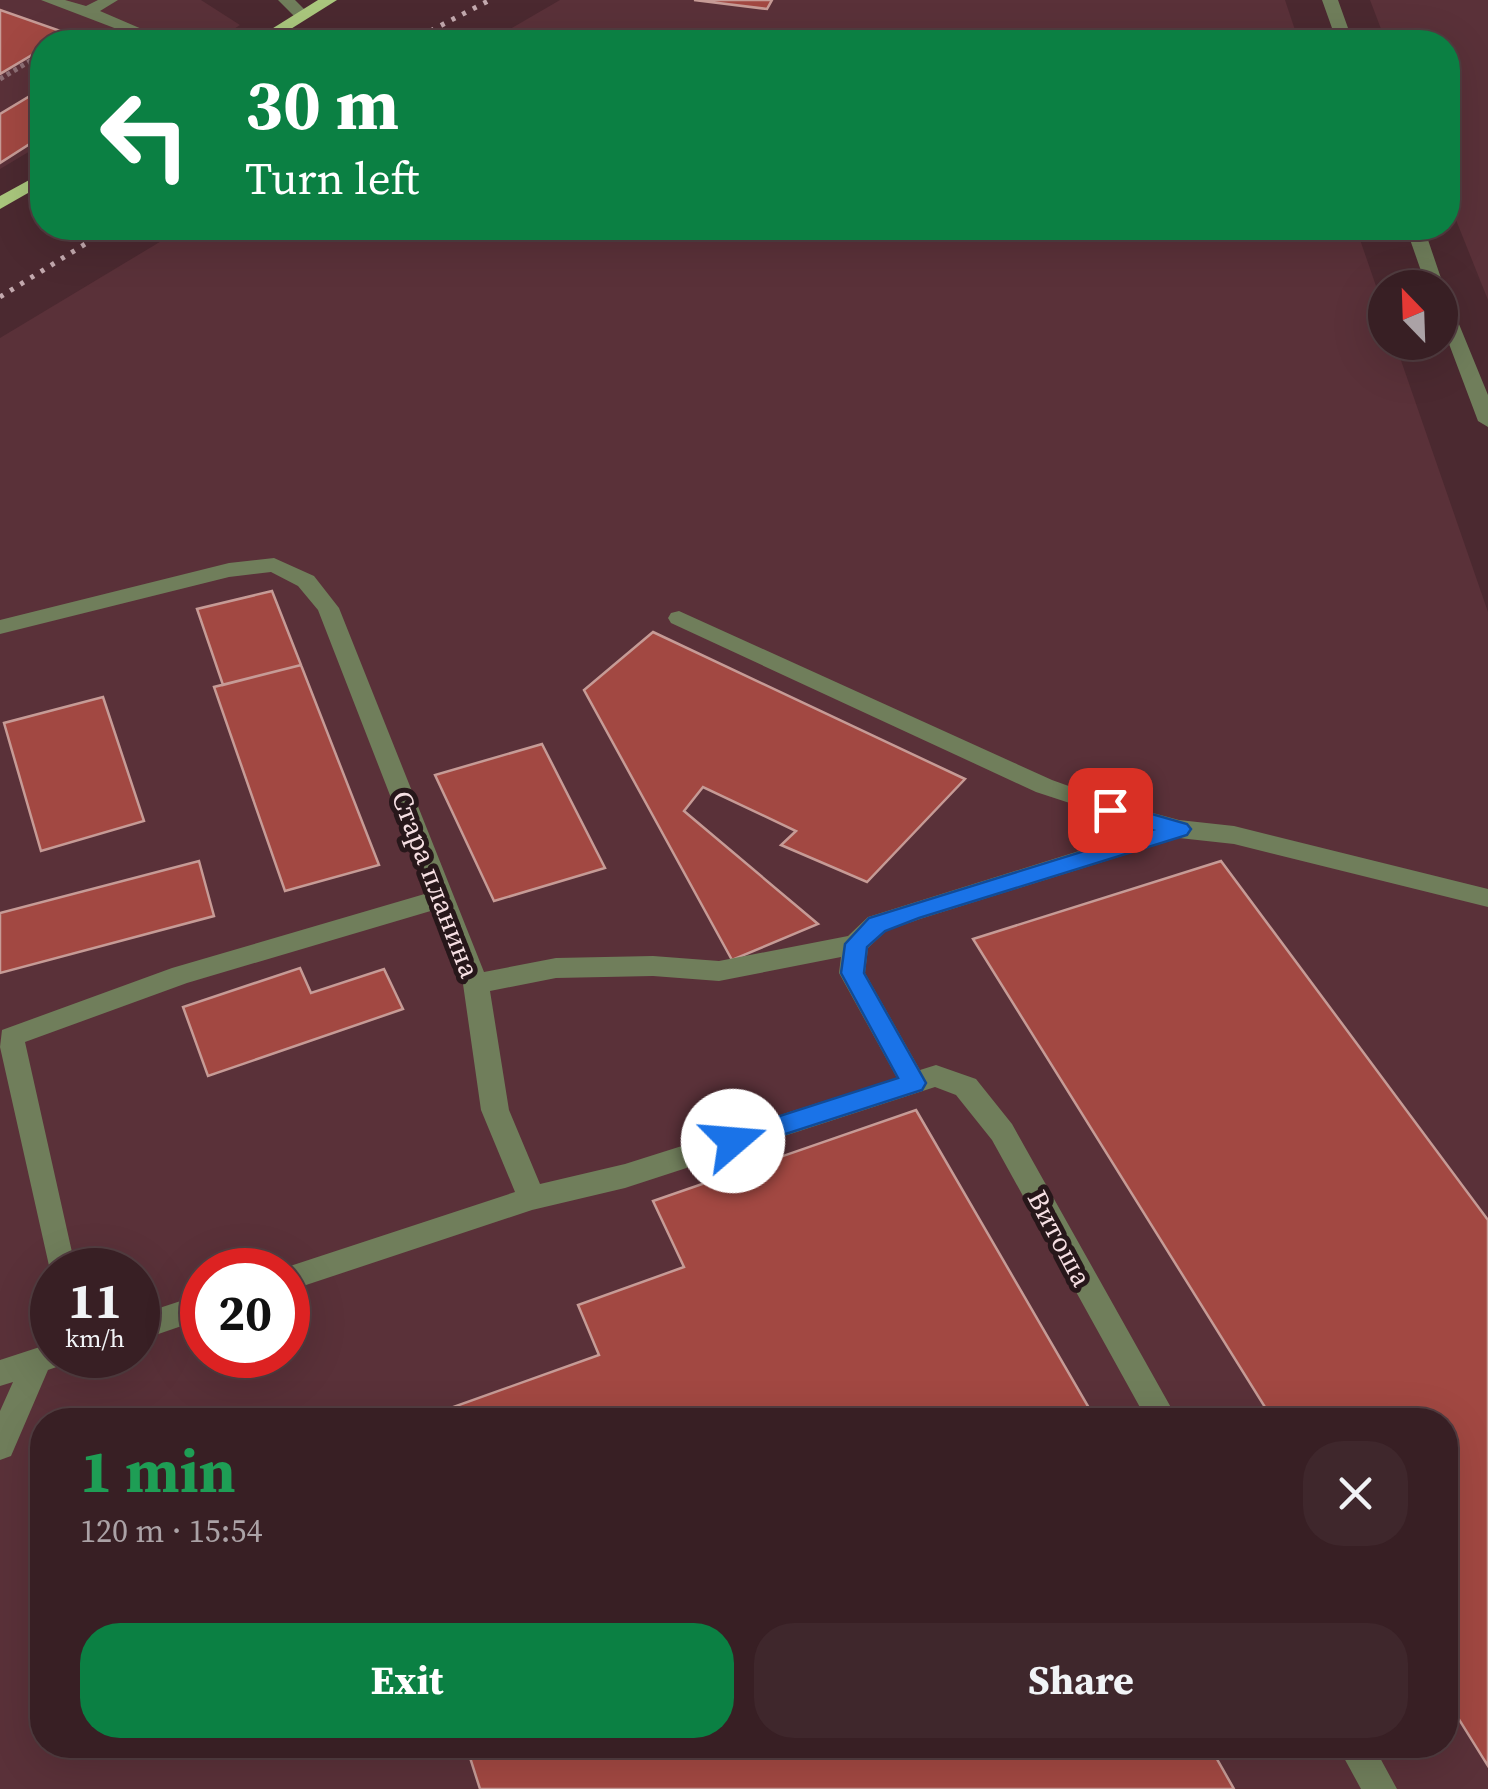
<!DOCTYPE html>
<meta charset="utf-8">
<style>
:root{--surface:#381f24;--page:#3f272c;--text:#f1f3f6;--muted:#aba2a6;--line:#523d41;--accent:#0b8043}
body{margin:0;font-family:"Source Serif 4",serif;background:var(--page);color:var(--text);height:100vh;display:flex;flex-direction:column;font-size:38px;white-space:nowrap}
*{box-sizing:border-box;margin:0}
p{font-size:32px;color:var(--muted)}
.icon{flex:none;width:55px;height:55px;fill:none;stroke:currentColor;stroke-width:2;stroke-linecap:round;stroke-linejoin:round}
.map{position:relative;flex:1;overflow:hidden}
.drawer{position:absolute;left:30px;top:1408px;width:1428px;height:350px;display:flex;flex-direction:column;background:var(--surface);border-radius:40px;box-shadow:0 10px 40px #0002,0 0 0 2px var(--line)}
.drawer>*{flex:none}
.top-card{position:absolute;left:30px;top:30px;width:1430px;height:210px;border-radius:40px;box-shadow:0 10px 40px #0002,0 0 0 2px var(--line);background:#0b8043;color:#fff;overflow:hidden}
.needle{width:65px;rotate:337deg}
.fabs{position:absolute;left:1368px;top:270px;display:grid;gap:20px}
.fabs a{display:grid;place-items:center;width:90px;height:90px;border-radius:50%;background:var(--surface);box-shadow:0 10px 40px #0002,0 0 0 2px var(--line);font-size:50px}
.speed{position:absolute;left:30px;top:1248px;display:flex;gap:20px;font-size:50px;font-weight:700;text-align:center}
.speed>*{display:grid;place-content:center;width:130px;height:130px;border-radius:50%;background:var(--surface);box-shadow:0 10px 40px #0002,0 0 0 2px var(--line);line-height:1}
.speed small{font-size:25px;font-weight:400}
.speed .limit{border:15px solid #d22;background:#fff;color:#111}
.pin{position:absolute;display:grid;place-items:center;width:85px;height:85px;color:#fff;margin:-42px;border-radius:20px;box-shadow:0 5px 15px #0006}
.me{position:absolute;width:110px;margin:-55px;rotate:72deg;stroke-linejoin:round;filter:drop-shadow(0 0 8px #0008)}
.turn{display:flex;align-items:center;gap:35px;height:210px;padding:0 50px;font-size:45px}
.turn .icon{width:130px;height:130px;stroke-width:2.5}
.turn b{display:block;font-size:70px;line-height:85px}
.round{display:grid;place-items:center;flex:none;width:105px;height:105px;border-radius:40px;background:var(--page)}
.head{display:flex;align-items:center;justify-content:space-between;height:170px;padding:0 50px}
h1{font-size:60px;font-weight:700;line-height:75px;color:#1e9e55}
.primary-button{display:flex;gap:20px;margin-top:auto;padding:20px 50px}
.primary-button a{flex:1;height:115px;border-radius:40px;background:var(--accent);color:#fff;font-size:40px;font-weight:700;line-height:115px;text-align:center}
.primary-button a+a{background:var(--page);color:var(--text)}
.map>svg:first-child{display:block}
</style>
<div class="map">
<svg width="1488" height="1789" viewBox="0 0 1488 1789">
<rect width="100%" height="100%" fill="#4b2930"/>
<path fill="#5a3139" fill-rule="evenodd" d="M0,0H201L240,25L214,42H42V144L0,169Z
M560,0H1285L1299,42H488Z
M1370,0H1488V300L1448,200V42H1386Z
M183,228H1356L1385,312V342L1395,343L1488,612V1789H0V338ZM52,1270H138V1355H52ZM202,1270H288V1355H202ZM42,1420H1445V1745H42Z"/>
<path fill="#a24842" stroke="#c69b96" stroke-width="2.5" d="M694,0H772L767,9Z
M0,10L69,34L54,42H42V49L0,74Z
M40,90L42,136L0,163V114Z
M272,591L301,665L223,685L197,609Z
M653,632L965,779L867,882L781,845L796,831L703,787L684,811L818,924L732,960L584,690Z
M301,665L379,865L285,891L214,687Z
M103,697L144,821L41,851L4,723Z
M542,744L605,868L494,901L435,775Z
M199,861L214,916L0,973V913Z
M1221,861L1488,1220V1766L1445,1697V1420H1273L973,939Z
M300,968L311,993L384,969L403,1009L208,1076L183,1007Z
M916,1110L1096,1420H417L599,1355L578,1305L684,1267L653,1201Z
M466,1745H1209L1234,1789H480Z"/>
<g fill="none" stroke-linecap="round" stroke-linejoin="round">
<path stroke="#8d6f75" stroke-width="5" stroke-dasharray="4 4" stroke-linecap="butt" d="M0,79L42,54"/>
<path fill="#707e5b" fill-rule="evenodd" d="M41,0H65L86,6L98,0H118L100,11L172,42H151Z
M278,0H295L311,16L297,19Z
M1322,0H1338L1353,42H1337Z
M1406,228H1424L1445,290L1488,395V427L1478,421L1440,320V288H1427Z
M274,558L314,576L339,608L484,972L556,958L653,956L719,961L848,936L868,917L1149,829L1036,792L671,623L668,618L671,613L679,611L1052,780L1116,803L1179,820L1234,826L1488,889V907L1234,844L1179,838L920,919L886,931L868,948L865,973L920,1070L936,1065L976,1079L1012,1124L1178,1420H1147L992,1140L956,1095L935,1087L625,1188L532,1210L288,1291V1270H278L515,1192L481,1110L463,984L434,910L187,983L25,1042L76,1270H52V1279L0,1047L2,1030L172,968L428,893L318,610L298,586L271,572L229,577L0,634V620L229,563ZM841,957L839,973L897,1078L625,1164L540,1184L509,1110L490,991L556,978L653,976L719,981Z
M202,1294V1319L138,1341V1315Z
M52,1343V1355H70L65,1364L48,1370L11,1456L0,1460V1411L13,1382L0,1386V1360Z
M1337,1745H1373L1397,1789H1361Z"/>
<path fill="#aac77d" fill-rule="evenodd" d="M318,0H337L270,42H251Z
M42,173V185L0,209V196Z"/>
<path stroke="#c3a9ae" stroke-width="5" stroke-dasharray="4 8" stroke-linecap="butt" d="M409,42L490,0
M0,297L111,228"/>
</g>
<path fill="#1a73e8" stroke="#114b97" stroke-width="2.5" d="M1110,802L1187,824L1191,829L1187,835L919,918L885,931L867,947L864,973L926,1083L922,1090L733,1151L724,1148L720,1141L724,1134L898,1078L841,973L845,944L869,918L1152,830L1102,815L1099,810L1102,804Z"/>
<g text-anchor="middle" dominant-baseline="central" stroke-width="10" stroke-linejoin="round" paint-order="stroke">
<g font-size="28" fill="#f6dfe3" stroke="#27171a">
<text transform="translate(436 884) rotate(69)">Стара планина</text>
<text transform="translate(1060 1238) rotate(62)">Витоша</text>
</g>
</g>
</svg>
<div class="fabs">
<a><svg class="needle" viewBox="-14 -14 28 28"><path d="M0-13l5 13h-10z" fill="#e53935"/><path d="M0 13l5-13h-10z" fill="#aba2a6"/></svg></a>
</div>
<div class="speed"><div>11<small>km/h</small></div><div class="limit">20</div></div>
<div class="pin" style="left:1110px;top:810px;background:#d93025"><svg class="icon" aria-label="arrive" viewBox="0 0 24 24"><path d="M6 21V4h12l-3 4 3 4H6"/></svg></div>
<svg class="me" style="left:733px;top:1141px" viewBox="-20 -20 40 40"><circle r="19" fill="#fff"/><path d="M0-13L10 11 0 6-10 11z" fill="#1a73e8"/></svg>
<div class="top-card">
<div class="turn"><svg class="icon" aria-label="left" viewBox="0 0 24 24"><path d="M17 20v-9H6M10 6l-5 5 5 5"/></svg><div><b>30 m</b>Turn left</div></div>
</div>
<section class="drawer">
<div class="head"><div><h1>1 min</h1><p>120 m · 15:54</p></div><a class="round"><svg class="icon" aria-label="close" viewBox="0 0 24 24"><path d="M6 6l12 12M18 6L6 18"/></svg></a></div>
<div class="primary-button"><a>Exit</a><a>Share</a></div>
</section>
</div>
